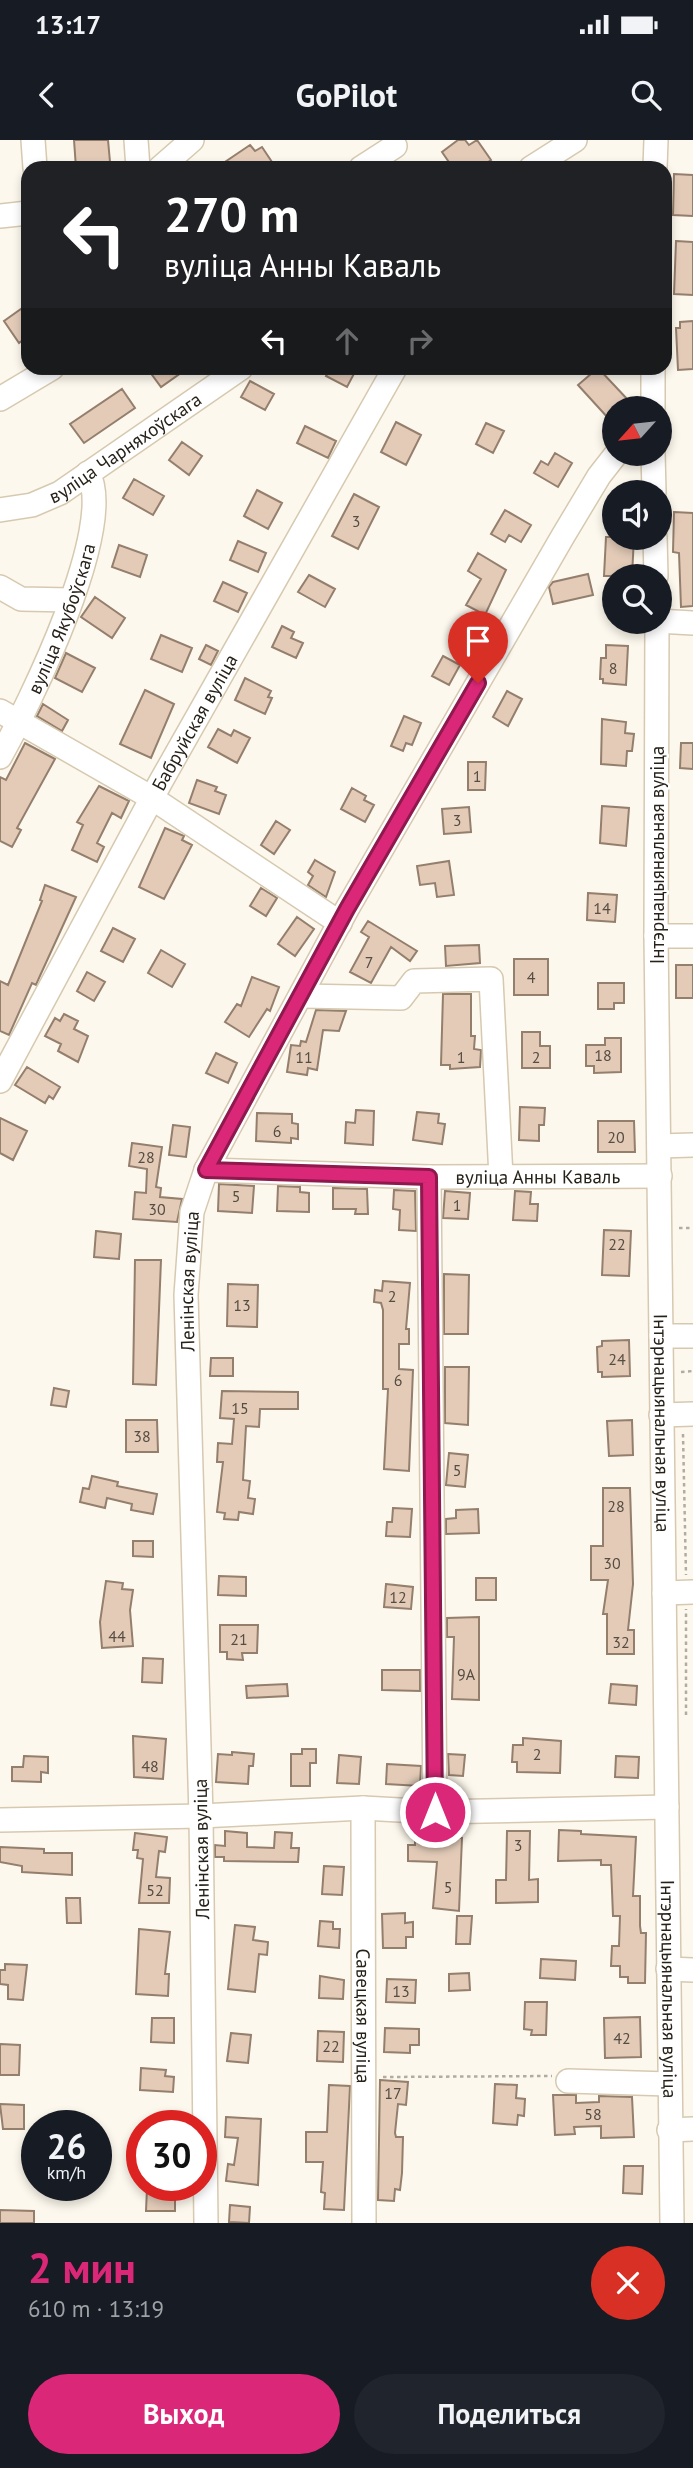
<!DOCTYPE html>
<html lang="ru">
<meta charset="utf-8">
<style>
:root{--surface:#171b24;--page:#20242c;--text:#f1f3f6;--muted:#9ea1a6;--accent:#db2777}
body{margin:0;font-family:"PT Sans",sans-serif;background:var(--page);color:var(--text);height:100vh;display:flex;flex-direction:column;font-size:26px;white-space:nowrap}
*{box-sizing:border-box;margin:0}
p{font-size:23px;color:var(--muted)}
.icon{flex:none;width:38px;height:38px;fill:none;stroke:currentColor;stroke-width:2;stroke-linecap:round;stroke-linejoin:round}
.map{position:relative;height:2083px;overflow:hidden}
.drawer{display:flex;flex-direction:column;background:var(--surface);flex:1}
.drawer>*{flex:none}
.guide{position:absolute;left:21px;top:21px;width:651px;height:214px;border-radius:21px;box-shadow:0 4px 10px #0003;background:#202124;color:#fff;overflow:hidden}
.needle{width:46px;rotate:243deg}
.tools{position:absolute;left:602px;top:256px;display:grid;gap:14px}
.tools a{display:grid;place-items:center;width:70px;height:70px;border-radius:50%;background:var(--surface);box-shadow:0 4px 10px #0003;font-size:35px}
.speed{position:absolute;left:21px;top:1970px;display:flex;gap:14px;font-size:35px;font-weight:700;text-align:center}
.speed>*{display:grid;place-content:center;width:91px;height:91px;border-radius:50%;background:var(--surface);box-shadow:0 4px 10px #0003;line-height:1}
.speed small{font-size:18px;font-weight:400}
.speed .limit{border:10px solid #d22;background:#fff;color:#111}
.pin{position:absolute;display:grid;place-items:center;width:60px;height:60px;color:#fff;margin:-72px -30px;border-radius:50% 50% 50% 0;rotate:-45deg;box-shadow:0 0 7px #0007}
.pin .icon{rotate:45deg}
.me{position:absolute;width:77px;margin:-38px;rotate:0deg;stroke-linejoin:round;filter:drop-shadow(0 0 5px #0008)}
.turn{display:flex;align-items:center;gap:24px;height:147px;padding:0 28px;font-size:32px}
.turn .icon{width:91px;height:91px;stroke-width:2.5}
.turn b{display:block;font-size:49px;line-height:60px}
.lanes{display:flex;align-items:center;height:66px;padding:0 28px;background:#0003;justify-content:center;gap:35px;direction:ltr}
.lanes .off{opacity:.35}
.round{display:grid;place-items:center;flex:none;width:74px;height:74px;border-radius:37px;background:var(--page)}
.head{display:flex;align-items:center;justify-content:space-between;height:119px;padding:0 28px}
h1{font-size:42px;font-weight:700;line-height:52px;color:var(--accent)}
.primary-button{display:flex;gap:14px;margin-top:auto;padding:14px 28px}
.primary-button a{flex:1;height:80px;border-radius:42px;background:var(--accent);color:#fff;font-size:28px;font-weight:700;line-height:80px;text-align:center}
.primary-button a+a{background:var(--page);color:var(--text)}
.status{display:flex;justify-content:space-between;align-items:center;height:49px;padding:0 35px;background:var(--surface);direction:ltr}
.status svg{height:19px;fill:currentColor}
header{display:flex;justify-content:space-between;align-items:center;height:91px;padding:0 28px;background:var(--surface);font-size:32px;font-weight:700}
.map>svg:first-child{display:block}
</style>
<div class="status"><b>13:17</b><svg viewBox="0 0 49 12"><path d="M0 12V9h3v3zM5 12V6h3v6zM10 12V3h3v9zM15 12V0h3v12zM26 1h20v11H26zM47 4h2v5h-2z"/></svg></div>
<header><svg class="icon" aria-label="back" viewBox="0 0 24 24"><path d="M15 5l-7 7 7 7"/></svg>GoPilot<svg class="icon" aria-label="search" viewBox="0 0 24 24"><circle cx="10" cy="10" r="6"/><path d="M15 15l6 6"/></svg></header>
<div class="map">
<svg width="693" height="2083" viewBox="0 0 693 2083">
<rect width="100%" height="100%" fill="#fdf8ed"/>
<path fill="#e3cbb8" stroke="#947e6c" stroke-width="2" d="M74,0H108L110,22L106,23V28H76Z
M458,0H465L469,5L477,0L491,20L480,28H453L442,12Z
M250,5L255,11L262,7L272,22L264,28H216Z
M674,34L693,35V76L673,75Z
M676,101L693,102V155L674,154Z
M28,164V196L19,203L4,181Z
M693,181V229L678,230L676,188H680V182Z
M147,228H188L161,247Z
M330,228H357L347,247L326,236Z
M598,228L629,261L621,268H614V274L609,279L578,245Z
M250,241L274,254L265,270L241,257Z
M122,249L135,268L84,303L70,284Z
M396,282L421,295L406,325L381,312Z
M486,283L504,291L493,313L476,304Z
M305,286L336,301L328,318L297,303Z
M182,302L202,316L189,335L169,320Z
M555,313L572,323L558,347L534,333L541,321L548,325Z
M134,339L164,356L153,375L123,358Z
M257,350L282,363L268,389L244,376Z
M354,354L379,367L358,409L332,396Z
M505,370L531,385L521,402L509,395L505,402L491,394Z
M674,372L693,373V466L681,467L679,413L673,412Z
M606,397H634L632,436H604Z
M238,401L266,413L258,432L230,420Z
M119,405L147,415L140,437L112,427Z
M478,413L506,430L485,475L466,465L481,439L468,431Z
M588,434L593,455L553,464L549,447L553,442Z
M309,435L335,449L325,467L298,452Z
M223,442L247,453L238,472L214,461Z
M95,457L125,478L112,498L81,477Z
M282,486L294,492L291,498L303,503L296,518L272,507Z
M161,495L192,508L182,532L151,519Z
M206,505L218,511L211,525L199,519Z
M606,505L628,506L626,545L603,543V539H600L601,518H606Z
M66,513L95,528L82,552L55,538Z
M443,516L460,525L449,545L432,536Z
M245,538L271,551L268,557L272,558L265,574L235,560Z
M145,550L174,564L151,618L120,604Z
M507,551L522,559L508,586L493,577Z
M43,564L68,580L62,591L37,576Z
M404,576L421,583L412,605L406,603L403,611L391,606Z
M602,579L626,582L625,593L634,594L632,611H627L626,626L601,624Z
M218,589L231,596L234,590L250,598L237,623L208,607Z
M25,603L55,619L17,688L21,690L12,707L0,701V637L6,640Z
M681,603H693V629L680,628Z
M468,622H486L485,650H468Z
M197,640L217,647L215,651L226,655L219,674L189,663Z
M99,646L129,661L121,678L112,673L97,703L104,707L97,722L72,710L83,685L77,682Z
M352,648L366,656L364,660L374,665L365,682L341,669Z
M602,666L629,668L626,706L600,703Z
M469,667L471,692L444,694L442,669Z
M276,681L290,690L274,714L261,705Z
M165,688L184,696L182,700L192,705L164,759L139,747Z
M315,720L335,732L326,757L308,745L313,736L308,732Z
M449,721L454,755L437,757L435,743L420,745L417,726Z
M45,745L76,757L39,838L36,845L32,843L9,895L0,891V841L8,845L42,761L40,760Z
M261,748L277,758L266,776L250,766Z
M588,753L617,755L615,782L587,780Z
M297,777L314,789L295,816L278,804Z
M368,781L417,811L410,821L391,807L371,843L350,832L369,797L361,792Z
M113,788L135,799L123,822L101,811Z
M479,805L480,823L446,826L445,806Z
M161,810L185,824L172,847L148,833Z
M514,819H548V855H514Z
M676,825H693V858H676Z
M87,832L105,842L94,861L77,851Z
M252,837L279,847L270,871L267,869L249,897L225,882L237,864L241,866Z
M598,843H624V863H614V869H598Z
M443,854H471V896H475L474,909L481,910L480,927L450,929V925H441Z
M316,870L346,871L339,891L323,890L317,930L308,928L307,935L287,932L291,905L300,906L301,901L306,902Z
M64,874L78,881L74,889L88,896L78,922L58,911L61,904L45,896L55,878L60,881Z
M522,892H540V906H550V928H522Z
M605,898H621V932L594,933V926H586V905H605Z
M216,913L237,923L228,943L206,933Z
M27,927L60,947L53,959L49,956L45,963L15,945Z
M520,967L545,968L544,985H539V1001L519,1000Z
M356,970L374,971L373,1005L345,1003L346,982L355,983Z
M417,972L439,974L438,983L445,984L442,1004L413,1000Z
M257,973L292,974V983L298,984V999L291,998V1003L256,1001Z
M0,978L27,991L13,1020L0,1013Z
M598,981H634L635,1012H598Z
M173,985L190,987L186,1017L169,1015Z
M132,1003L162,1007L156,1047L161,1048L160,1057L182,1059L177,1082L133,1079L135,1052L146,1053L147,1029L129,1026Z
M219,1044L254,1046L252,1073L218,1071Z
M278,1046L300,1047V1052L309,1053V1072L277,1071Z
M333,1048L367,1049L368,1074H355L356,1069H333Z
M394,1050L415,1051L416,1091L399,1090L400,1070L393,1069Z
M445,1051L470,1053L468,1079L443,1078Z
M515,1051L531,1052L530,1064H538L537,1081L513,1080Z
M604,1090L631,1091L629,1136L602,1135Z
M96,1091L121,1094L119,1119L94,1117Z
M135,1120H161L156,1245L133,1244Z
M444,1134L469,1135L468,1194H444Z
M383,1141L410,1143L406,1189H409V1204H399V1229L413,1230L409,1331L384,1329L388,1249H383V1170L381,1163L374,1162L375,1150L382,1151Z
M228,1144L258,1145L257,1187L227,1186Z
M629,1200L630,1236L602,1237V1232H598L597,1207L602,1206V1201Z
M211,1218H233V1236H210Z
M445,1227H469L468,1285L445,1283Z
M54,1248L69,1251L66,1267L51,1265Z
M222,1251L298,1252V1269H260L259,1287L246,1286L243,1340L250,1341L248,1358L255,1359L253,1374L239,1372L238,1380L224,1379L225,1373L217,1372L223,1322H217L218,1303L232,1304L234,1279L220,1278Z
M126,1280H157L158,1312H126Z
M632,1280L633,1315L609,1316L607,1281Z
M449,1313L468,1315L465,1347L446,1345Z
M92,1336L118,1342L117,1346L157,1354L153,1374L131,1370L132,1364L107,1358L105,1368L80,1362L83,1348L89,1349Z
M603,1348H630L633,1444L628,1490H634V1514H607V1474H603L608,1440H591V1406H603Z
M393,1368L412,1369L410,1397L386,1396L387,1382H392Z
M478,1369L479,1393L446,1394V1379L456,1378V1370Z
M133,1401H153V1417L133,1416Z
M219,1436L246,1437V1456L218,1455Z
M476,1438H496V1460H476Z
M106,1441L123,1443L122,1449L133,1450L130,1470L133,1506L102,1508L100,1482Z
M386,1444L413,1447L411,1469L384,1467Z
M479,1477V1560L452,1559L454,1497H447V1478Z
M220,1485H258L257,1513H242L243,1520L227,1519V1512H220Z
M143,1518L163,1519L162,1543L142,1542Z
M382,1530H420V1551L382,1550Z
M287,1544L288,1556L247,1558L246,1546Z
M611,1544L637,1546L636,1565L609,1563Z
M133,1596L166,1599L163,1639L134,1637Z
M523,1598L561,1601L560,1633L517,1632V1622H512L513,1605H523Z
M302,1609H316V1623H310V1646H291V1614H302Z
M232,1612L254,1614L253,1626H249L248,1644L216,1642L218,1614L232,1615Z
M448,1614L465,1615L463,1636L449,1635Z
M339,1615L361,1617L359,1644L337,1643Z
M24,1616L48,1617V1633L41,1632V1642L12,1641V1627H23Z
M616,1616L639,1617L638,1638L615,1637Z
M387,1624L421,1626L420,1646L386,1644Z
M559,1690L581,1691V1694L636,1697L633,1756H640V1786L641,1793H646L645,1843H628V1837H620V1826H611L612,1806H619L620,1776H613L611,1725H601V1720L558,1721Z
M225,1691L247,1693V1707L274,1708L275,1692L292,1693L291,1708H299L298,1722L224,1721V1717H215V1705L225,1706Z
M507,1691H530L529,1740L538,1739V1762L496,1763V1740H506Z
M135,1693L167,1697L165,1712L159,1711L156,1737L170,1738L169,1763H139L143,1719L137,1718L138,1710H133Z
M415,1693L462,1698L459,1771L433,1768L437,1722L408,1721V1705H415Z
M0,1707L44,1709V1713H72V1735L22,1732V1726L0,1722Z
M324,1726L344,1727L342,1755L322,1754Z
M66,1758H80L81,1783H67Z
M405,1773V1783L413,1782V1797H406V1808H383L382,1774Z
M457,1776H472L470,1804H456Z
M320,1781L333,1782V1789H340L339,1808L318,1806Z
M235,1785L255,1787L253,1800L268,1802L267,1815L259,1814L255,1852L228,1849Z
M139,1789L170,1792L165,1834H169L168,1856L136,1854Z
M541,1819L576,1821L575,1840L540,1838Z
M5,1824L27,1825L23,1860L8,1859V1845L0,1844V1830H5Z
M469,1833L470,1850L449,1851V1834Z
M320,1836L344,1840L343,1859L319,1858Z
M387,1839L416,1840L415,1863L386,1862Z
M525,1862H547L546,1895H531L532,1890L524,1889Z
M640,1877L641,1917L605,1918L604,1878Z
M152,1878H174V1903L151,1902Z
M385,1888L419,1889V1905H410V1913L384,1912Z
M318,1891L344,1892L343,1922L317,1921Z
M231,1893L251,1895L248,1923L227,1921Z
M0,1904L20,1905L19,1935H0Z
M141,1928L166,1930L165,1936L174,1937L173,1952L140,1950Z
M380,1940L408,1942L406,1965L398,1964L395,1993L396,1997H403L402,2033L400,2050L395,2049L394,2061L378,2060Z
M495,1944L517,1945L516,1958L525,1959L524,1976L518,1975L517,1985L493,1983Z
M329,1945L350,1946L344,2070L324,2069L325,2053L321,2052L323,2022H306V1992H327Z
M553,1955H576V1963L599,1962V1956L632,1957L634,1997L601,1998V1986L574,1987L575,1994L555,1995Z
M0,1964L24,1965V1989H3Z
M226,1977L261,1979L258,2045L226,2041L228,2024L234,2025L238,1998L225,1997Z
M624,2026H643L642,2054L623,2053Z
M147,2048L175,2049V2071H146Z
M230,2065L250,2067L249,2083L229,2082Z
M0,2070L34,2071V2083H0Z"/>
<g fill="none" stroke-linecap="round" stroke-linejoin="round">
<defs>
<g id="minor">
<path d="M33,0L35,28"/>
<path d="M136,0L138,28"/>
<path d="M160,28L192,0"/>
<path d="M361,28L395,6"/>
<path d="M531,28L575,0"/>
<path d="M655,28L656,0"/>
<path d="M0,76L28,73"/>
<path d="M0,259L52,228"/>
<path d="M653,268V228"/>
<path d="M653,313L654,352"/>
<path id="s1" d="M0,370L32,365L60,353L241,228"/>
<path d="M655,397L656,436"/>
<path d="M0,447L21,459L71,460"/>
<path id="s2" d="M657,481L656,796L672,2083"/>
<path d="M657,481L693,483"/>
<path d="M0,571L152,658L340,783"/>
<path id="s3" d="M0,617C29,565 118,385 88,333"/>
<path d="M656,796H693"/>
<path d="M303,856L401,858L414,841L491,839L501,1037"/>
<path id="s4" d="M0,941L160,643L395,228"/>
<path d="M659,1006L693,1005"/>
<path id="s5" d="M206,1030L429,1037L660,1036"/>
<path d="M429,1037L435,1672"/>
<path d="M661,1196H693"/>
<path d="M661,1275L693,1274"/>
<path d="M664,1453L693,1452"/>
<path id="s6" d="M363,1668L364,2083"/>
<path d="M0,1680L201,1676L363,1668L435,1672L667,1667"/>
<path d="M668,1829L693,1830"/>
<path d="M568,1941L669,1944"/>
<path d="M669,1990L693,1989"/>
<path id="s7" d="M206,2083L201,1676L186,1155L192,1072L206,1030L347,769L563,396L599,336L617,313"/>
</g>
</defs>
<use href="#minor" stroke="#d6c9b0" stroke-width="26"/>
<path stroke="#b1aca2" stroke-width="2.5" stroke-dasharray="3.5 3.5" stroke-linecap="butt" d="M679,1088H693
M681,1232L693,1231
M683,1294L686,1435
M686,1575V1469
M383,1937L552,1936"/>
<use href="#minor" stroke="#fff" stroke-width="23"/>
</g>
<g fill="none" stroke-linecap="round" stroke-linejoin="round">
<defs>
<path id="route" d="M435,1672L429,1037L206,1030L347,769L478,543"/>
</defs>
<use href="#route" stroke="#8e194d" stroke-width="18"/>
<use href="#route" stroke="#db2777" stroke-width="12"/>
</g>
<g text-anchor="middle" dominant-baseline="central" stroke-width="5" stroke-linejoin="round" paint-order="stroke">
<g font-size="16" fill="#564c41">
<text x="356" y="381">3</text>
<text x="613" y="528">8</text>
<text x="477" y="636">1</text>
<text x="457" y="680">3</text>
<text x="602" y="768">14</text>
<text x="369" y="822">7</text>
<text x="531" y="837">4</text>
<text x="603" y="915">18</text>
<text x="304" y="917">11</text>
<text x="461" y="917">1</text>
<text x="536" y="917">2</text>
<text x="277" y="991">6</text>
<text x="616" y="997">20</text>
<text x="146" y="1017">28</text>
<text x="236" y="1056">5</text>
<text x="457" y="1065">1</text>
<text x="157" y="1069">30</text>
<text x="617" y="1104">22</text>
<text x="392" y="1156">2</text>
<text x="242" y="1165">13</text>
<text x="617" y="1219">24</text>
<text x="398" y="1240">6</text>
<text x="240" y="1268">15</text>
<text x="142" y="1296">38</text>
<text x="457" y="1330">5</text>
<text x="616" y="1366">28</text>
<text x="612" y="1423">30</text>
<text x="398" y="1457">12</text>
<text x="117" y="1496">44</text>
<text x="239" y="1499">21</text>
<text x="621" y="1502">32</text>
<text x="466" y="1534">9А</text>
<text x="537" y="1614">2</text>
<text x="150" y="1626">48</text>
<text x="518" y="1705">3</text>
<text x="448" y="1747">5</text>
<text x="155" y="1750">52</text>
<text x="401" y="1851">13</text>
<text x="622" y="1898">42</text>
<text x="331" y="1906">22</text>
<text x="393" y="1953">17</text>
<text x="593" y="1974">58</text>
</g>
<g font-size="19" fill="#272219" stroke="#fff">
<text stroke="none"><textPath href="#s1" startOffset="142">вуліца Чарняхоўскага</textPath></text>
<text stroke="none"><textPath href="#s3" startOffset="152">вуліца Якубоўскага</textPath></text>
<text stroke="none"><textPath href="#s4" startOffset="408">Бабруйская вуліца</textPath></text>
<text transform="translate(657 715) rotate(-90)">Інтэрнацыянальная вуліца</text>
<text stroke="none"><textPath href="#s5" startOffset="332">вуліца Анны Каваль</textPath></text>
<text stroke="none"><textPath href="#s7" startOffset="942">Ленінская вуліца</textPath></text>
<text stroke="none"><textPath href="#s2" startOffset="802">Інтэрнацыянальная вуліца</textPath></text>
<text transform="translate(201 1709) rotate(-91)">Ленінская вуліца</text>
<text stroke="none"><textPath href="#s2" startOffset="1368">Інтэрнацыянальная вуліца</textPath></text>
<text stroke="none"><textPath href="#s6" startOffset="208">Савецкая вуліца</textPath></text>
</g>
</g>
</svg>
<div class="tools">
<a><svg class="needle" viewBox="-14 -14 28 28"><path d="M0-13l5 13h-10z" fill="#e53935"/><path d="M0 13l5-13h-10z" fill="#9ea1a6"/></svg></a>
<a><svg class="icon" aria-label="sound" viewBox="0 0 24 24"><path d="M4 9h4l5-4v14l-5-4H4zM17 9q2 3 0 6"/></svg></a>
<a><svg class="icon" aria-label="search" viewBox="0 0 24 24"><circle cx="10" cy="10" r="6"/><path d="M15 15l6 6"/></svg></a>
</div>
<div class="speed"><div>26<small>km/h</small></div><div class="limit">30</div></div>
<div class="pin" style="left:478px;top:543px;background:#d93025"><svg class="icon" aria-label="arrive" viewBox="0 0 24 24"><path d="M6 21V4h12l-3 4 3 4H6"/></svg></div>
<svg class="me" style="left:435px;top:1672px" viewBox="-20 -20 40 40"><circle r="17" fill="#db2777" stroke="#fff" stroke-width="3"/><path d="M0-11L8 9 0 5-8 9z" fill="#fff"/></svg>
<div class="guide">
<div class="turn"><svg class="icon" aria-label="left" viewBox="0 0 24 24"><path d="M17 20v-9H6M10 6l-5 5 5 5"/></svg><div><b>270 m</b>вуліца Анны Каваль</div></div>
<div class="lanes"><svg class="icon" aria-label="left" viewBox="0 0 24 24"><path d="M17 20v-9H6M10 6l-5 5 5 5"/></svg><svg class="icon off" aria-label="ahead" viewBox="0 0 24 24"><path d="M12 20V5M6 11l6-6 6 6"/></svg><svg class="icon off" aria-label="right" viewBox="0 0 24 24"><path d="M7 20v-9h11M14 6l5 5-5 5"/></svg></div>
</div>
</div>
<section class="drawer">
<div class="head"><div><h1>2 мин</h1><p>610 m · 13:19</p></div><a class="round" style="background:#d93025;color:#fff"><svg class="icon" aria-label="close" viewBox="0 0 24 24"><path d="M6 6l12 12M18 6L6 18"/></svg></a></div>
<div class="primary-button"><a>Выход</a><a>Поделиться</a></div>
</section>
